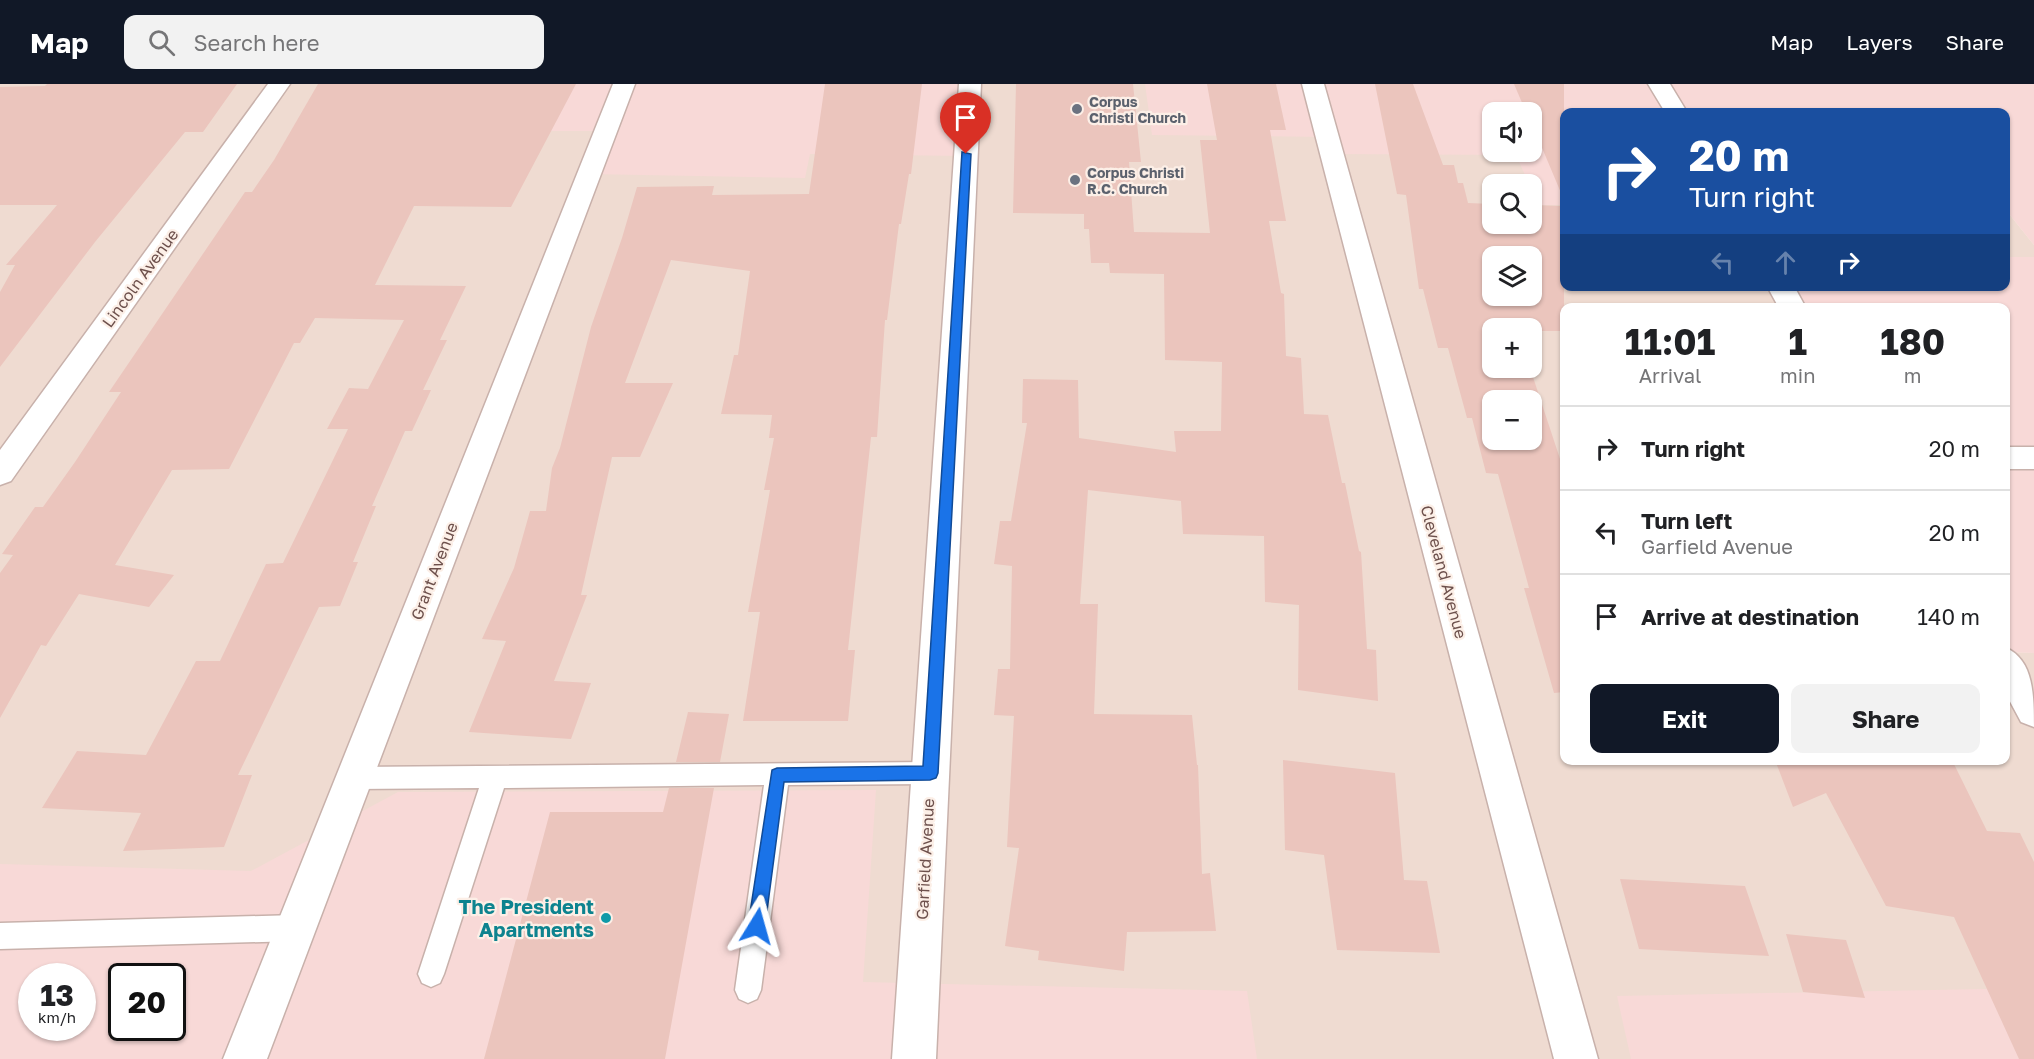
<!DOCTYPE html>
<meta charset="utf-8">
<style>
:root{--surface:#fff;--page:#f2f2f2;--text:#202124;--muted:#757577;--line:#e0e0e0;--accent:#111827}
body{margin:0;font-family:"Golos Text",sans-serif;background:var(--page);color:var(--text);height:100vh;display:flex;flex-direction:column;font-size:22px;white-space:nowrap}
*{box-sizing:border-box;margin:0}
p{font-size:20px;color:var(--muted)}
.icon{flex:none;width:33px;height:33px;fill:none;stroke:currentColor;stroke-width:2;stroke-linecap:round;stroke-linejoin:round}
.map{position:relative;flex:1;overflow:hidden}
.panel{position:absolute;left:1560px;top:219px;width:450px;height:462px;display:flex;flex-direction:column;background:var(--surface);border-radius:12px;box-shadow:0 2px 4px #0004}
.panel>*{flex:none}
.guide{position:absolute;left:1560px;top:24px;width:450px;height:183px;border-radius:12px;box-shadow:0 2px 4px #0004;background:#1a4fa0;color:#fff;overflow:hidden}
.buttons{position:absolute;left:1482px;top:18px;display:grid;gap:12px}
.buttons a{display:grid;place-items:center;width:60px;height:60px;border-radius:12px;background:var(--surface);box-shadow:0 2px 4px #0004;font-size:30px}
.speed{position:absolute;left:18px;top:879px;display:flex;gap:12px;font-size:30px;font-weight:700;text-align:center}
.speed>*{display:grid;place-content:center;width:78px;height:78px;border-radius:50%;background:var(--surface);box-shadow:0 2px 4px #0004;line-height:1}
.speed small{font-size:15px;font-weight:400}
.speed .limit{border:3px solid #111;border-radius:9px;background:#fff;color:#111}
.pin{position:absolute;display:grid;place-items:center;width:51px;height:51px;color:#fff;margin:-62px -26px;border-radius:50% 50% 50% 0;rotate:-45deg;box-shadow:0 0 6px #0007}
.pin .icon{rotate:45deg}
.me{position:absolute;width:66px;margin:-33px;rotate:8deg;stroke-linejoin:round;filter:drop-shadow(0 0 4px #0008)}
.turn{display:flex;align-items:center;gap:21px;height:126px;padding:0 30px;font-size:27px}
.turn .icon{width:78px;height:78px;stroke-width:2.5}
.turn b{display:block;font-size:42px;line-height:51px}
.lanes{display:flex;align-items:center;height:57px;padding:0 30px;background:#0003;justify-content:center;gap:30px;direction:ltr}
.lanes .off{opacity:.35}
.eta{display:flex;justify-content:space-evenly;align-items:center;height:102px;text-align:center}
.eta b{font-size:36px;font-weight:700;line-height:42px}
.button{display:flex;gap:12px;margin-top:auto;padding:12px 30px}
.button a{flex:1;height:69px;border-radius:12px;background:var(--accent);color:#fff;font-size:24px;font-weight:700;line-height:69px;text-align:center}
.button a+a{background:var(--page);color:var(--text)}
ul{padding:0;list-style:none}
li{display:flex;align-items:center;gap:18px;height:84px;padding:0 30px;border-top:2px solid var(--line)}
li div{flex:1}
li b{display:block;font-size:22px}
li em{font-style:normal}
header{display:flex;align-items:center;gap:36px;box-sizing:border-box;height:84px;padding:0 30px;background:var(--accent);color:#fff}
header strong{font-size:28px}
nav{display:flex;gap:33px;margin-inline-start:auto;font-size:21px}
.search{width:420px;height:54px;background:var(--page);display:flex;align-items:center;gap:15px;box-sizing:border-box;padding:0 21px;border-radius:12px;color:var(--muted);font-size:22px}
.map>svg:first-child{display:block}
</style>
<header>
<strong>Map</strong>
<div class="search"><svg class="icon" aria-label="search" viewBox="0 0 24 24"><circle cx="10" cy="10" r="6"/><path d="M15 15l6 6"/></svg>Search here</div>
<nav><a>Map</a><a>Layers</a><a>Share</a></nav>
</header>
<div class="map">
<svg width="2034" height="975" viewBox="0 0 2034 975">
<rect width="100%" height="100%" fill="#f9ebe2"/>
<path fill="#efdbd1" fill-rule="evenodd" d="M0,0H1659L1564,28V202L1780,203L1793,223L1564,224V676H2006V568L2034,569V975H0ZM1492,28H1532V68H1492ZM1492,100H1532V140H1492ZM1492,172H1532V212H1492ZM1492,244H1532V284H1492ZM1492,316H1532V356H1492ZM32,892H82V944H32ZM122,892H172V944H122Z
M2006,126L2034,161V173H2006Z"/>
<path fill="#f8d9d7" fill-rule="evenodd" d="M374,0H969L964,72L810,70L805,94L589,90L605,47H424Z
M1145,0H2034V161L2006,126V28H1564V121H1538L1532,100H1529L1516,71L1332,70L1327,53L1152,51ZM1492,28H1532V68H1492Z
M2006,173H2034V569L2006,568V224L1793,223L1780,203L2006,202Z
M876,706L863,898L1247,907L1257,975H0V780L251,787L398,708ZM32,892H82V944H32ZM122,892H172V944H122Z
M2034,904V975H1631L1617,912Z"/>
<path fill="#ebc5bd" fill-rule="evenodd" d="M47,0H237L203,48H185L95,158L0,283V208L15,181H6L57,121H0V3L45,2Z
M318,0H576L511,123L414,122L375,201L466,202L440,256H447L423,306H431L412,347H405L372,422H376L353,478H358L340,522L319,523L238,691H252L224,763L123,767L141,729L42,724L77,667L146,671L196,577H220L266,480L283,479L348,345H327L349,304L368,305L404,236L315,234L300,259H294L229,385L172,386L115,481L174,491L149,523L79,510L46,562L41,561L0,634V489L13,471L2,470L35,423H43L75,378L121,308H109L245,108H252L274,76Z
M825,0H922L911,90H909L901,140H899L887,236H885L877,353H871L848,566H855L848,637H743L760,528H748L770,406H764L774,354H769L772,331L721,330L734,271H738L750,187L671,176L625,299H673L640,373H612L581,511H587L554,597L591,599L571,655L469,648L506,557L482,555L514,484L530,427H546L552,384L560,364L591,243L622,154L637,103L714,102L712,111L809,110Z
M1016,0H1133L1141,78H1129L1134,148L1210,149L1200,56H1217L1207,0H1276L1286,46H1270L1286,137H1269L1281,209L1284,210L1286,272L1301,274L1304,330L1328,331L1342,399H1345L1359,467L1361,468L1367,565L1376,566L1378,617L1298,606L1299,521L1265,518L1264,452L1183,450L1181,417L1088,406L1080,520H1098L1094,630L1192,631L1197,681H1198L1202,790L1210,789L1216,847L1127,848L1124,887L1038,876L1039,867L1005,862L1019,764L1007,763L1014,632L994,631L998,585H1010L1012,482L994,480L1000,437H1011L1027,339H1022L1023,295L1078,296L1079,354L1176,368L1174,347H1221L1222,278L1165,276L1164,190L1110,189L1109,179H1091L1089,145H1084V130L1013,129Z
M1375,0H1413L1443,81H1454L1458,99H1463L1468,119L1492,120V140H1532V121L1564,122V247H1532L1542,277H1532V244H1492V284H1530L1564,387V608L1554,609L1524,504H1529L1498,390L1486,389L1472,334H1467L1448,264H1438L1423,205H1419L1406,111L1397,110ZM1492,172H1532V212H1492ZM1492,316H1532V356H1492Z
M1514,0H1564V116L1532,40V28H1526Z
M688,628L729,630L720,678H676Z
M1283,676L1395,689L1404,796L1427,797L1440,869L1337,866L1324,771L1285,766Z
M1775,676H1952L1987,747L2020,749L2034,778V975H2019L1954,833L1886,822L1826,709L1793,723Z
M669,704H714L665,975H484L550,728H663Z
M1620,795L1745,802L1769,872L1639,865Z
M1786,850L1846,856L1865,914L1803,908Z"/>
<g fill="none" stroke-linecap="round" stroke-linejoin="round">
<defs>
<path id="service" d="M930,678L938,681L942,689L938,697L930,700L788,701L761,906L757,915L748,919L739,915L735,906L764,701L504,704L444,890L440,899L431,903L422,899L418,890L479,704L354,705L346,702L342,694L346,686L354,683Z
M296,831L305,835L309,844L305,853L296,857L0,865V839Z"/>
<path id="minor" d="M268,0H290L11,397L0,401V366Z
M613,0H635L267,975H223Z
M959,0H981L936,975H892Z
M1302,0H1324L1598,975H1554Z
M1648,0H1670L1687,28H1665Z
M1767,202H1794L1806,224H1779Z
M2006,363H2034V385H2006Z
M2006,564C2034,576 2034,613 2034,643L2021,638L2006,610Z"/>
</defs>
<use href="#service" stroke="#c8b1ab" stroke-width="3"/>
<use href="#minor" stroke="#c8b1ab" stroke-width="3"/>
<use href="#service" fill="#fff" fill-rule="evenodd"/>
<use href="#minor" fill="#fff" fill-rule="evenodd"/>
</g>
<path fill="#1a73e8" stroke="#114b97" stroke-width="1.5" d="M962,68L971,70L938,689L936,694L930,696L784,698L765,842L763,848L757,850L751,848L748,842L772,686L777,684L923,682Z"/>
<g fill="#6b7280" stroke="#fcefe7" stroke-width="2">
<circle cx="1077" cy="25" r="6"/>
<circle cx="1075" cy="96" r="6"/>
</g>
<circle fill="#0f9aa8" stroke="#fcefe7" stroke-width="2" cx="606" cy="834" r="6"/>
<g text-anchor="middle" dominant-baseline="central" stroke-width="4.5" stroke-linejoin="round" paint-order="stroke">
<g font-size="14" font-weight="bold" fill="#5b616d" stroke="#fcefe7" text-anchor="start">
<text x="1089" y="17">Corpus<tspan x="1089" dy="16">Christi Church</tspan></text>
<text x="1087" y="88">Corpus Christi<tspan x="1087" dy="16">R.C. Church</tspan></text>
</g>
<g font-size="16" fill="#6d504c" stroke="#fcefe7">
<text transform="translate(140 194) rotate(-54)">Lincoln Avenue</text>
<text transform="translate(434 487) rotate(-69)">Grant Avenue</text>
<text transform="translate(1444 488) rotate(75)">Cleveland Avenue</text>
<text transform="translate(925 775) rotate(-87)">Garfield Avenue</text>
</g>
<g font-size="20" font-weight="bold" fill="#0d838f" stroke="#fcefe7" text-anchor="end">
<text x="594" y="822">The President<tspan x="594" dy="23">Apartments</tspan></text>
</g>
</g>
</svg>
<div class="buttons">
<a><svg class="icon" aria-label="sound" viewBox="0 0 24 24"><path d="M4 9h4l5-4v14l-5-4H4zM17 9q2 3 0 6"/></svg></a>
<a><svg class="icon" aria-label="search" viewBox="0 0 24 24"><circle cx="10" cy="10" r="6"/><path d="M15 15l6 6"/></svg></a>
<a><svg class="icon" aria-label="layers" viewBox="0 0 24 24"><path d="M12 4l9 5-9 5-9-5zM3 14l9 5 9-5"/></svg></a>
<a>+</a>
<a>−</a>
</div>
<div class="speed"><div>13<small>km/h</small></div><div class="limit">20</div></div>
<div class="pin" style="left:966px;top:70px;background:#d93025"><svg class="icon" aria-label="arrive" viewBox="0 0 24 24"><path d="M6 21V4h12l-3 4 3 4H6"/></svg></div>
<svg class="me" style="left:757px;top:842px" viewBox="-20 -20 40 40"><path d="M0-17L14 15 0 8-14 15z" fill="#1a73e8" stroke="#fff" stroke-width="4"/></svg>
<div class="guide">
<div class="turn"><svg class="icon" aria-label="right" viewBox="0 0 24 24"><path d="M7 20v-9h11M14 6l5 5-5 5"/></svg><div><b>20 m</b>Turn right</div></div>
<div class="lanes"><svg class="icon off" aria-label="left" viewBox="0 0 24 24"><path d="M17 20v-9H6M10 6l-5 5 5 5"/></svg><svg class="icon off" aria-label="ahead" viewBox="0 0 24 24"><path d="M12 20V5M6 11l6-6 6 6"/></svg><svg class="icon" aria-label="right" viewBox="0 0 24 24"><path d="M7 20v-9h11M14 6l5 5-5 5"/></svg></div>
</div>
<section class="panel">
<div class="eta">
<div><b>11:01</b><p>Arrival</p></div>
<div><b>1</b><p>min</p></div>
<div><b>180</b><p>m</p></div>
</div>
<ul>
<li><svg class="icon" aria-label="right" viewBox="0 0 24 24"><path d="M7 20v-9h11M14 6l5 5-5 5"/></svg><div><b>Turn right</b></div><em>20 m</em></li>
<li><svg class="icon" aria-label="left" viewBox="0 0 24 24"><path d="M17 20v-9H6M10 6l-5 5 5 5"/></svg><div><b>Turn left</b><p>Garfield Avenue</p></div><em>20 m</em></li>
<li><svg class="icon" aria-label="arrive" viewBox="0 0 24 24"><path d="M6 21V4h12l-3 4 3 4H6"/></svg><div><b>Arrive at destination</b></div><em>140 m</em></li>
</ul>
<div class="button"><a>Exit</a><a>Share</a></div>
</section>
</div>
